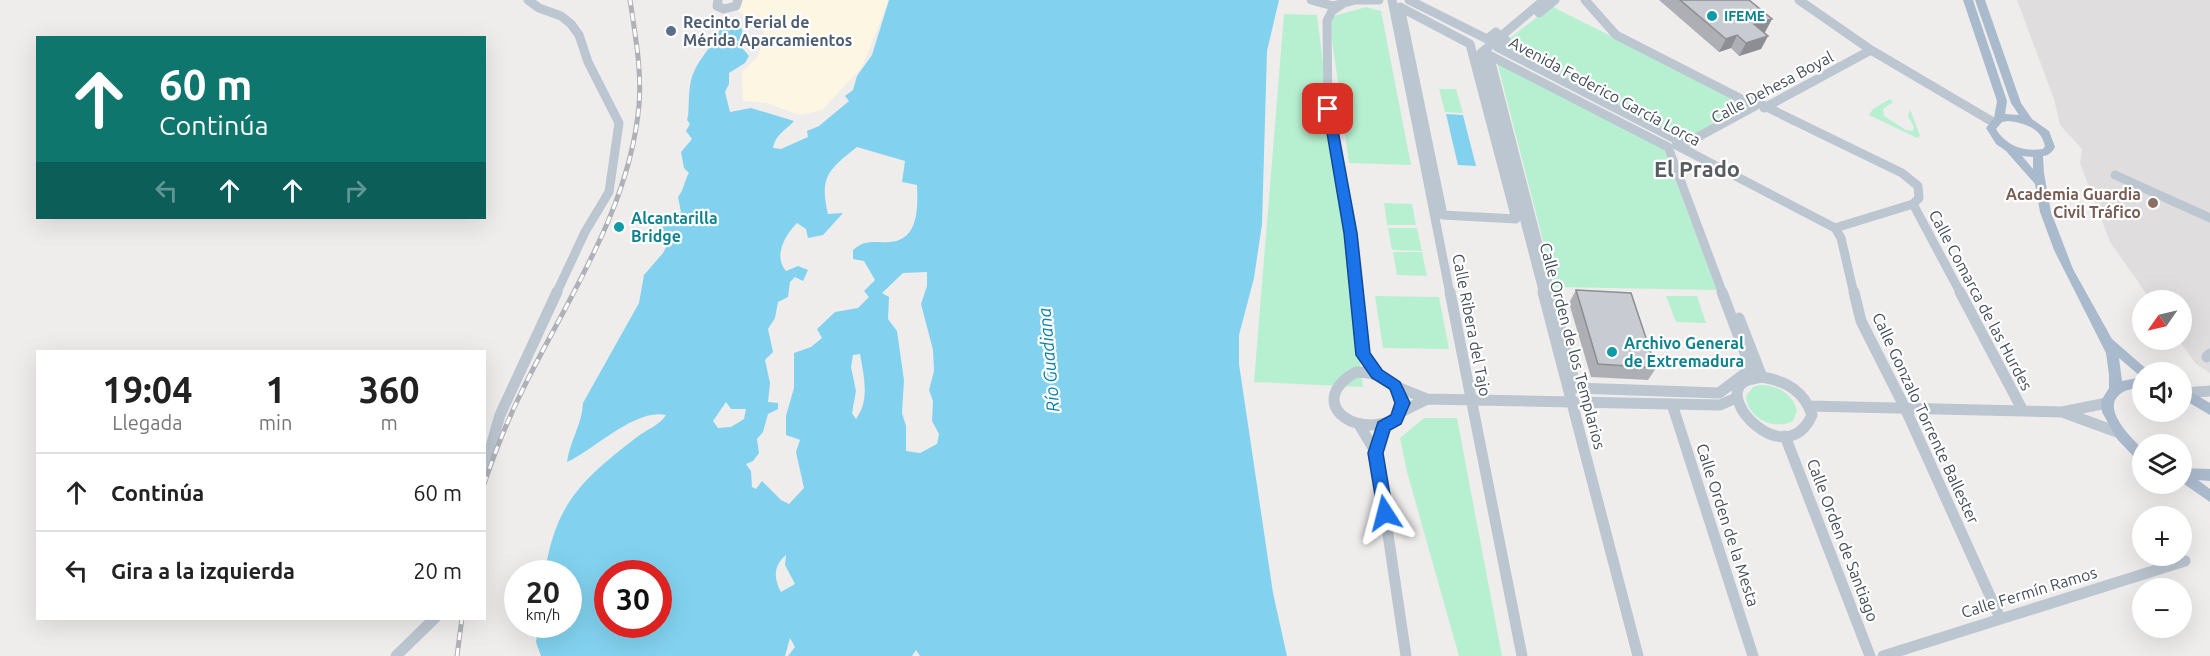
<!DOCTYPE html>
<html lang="es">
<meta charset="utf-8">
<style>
:root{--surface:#fff;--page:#f6f6f6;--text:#222;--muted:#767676;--line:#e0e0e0}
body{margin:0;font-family:Ubuntu,sans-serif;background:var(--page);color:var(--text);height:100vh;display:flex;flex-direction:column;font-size:22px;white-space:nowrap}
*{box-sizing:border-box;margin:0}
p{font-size:20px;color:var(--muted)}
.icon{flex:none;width:33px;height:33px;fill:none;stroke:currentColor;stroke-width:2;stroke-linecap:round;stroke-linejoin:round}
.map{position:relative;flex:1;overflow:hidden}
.drawer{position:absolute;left:36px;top:350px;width:450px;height:270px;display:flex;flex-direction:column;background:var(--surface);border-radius:0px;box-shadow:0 6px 24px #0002}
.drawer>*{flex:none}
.banner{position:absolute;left:36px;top:36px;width:450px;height:183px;border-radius:0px;box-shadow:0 6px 24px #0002;background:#0f766e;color:#fff;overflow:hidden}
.needle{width:39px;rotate:236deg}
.controls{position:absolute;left:2132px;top:290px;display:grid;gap:12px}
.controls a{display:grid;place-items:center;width:60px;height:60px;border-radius:50%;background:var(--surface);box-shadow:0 6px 24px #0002;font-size:30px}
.speed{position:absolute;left:504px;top:560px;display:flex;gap:12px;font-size:30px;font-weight:700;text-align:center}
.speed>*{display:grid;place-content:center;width:78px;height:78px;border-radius:50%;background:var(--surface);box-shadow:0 6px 24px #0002;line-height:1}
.speed small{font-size:15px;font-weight:400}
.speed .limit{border:9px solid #d22;background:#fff;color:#111}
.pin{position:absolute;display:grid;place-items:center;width:51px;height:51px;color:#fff;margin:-26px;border-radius:12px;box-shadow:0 3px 9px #0006}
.me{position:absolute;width:66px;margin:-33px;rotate:351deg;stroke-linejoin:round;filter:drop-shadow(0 0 4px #0008)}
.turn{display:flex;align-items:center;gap:21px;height:126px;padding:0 24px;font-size:27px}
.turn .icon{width:78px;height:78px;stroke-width:2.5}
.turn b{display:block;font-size:42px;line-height:51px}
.lanes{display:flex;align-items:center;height:57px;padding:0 24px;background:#0003;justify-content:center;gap:30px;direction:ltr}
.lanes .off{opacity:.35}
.eta{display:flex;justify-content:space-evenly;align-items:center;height:102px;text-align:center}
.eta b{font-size:36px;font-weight:700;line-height:42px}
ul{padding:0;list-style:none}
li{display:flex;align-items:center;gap:18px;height:78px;padding:0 24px;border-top:2px solid var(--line)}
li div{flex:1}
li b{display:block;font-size:22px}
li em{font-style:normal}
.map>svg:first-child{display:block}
</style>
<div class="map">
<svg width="2210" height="656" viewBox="0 0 2210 656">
<rect width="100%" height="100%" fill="#efecec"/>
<path fill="#fcf6e3" d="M739,0H889L862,67L822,110L799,115L767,103L743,101L742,72L758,56L766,27L738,11Z"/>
<path fill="#e0ddde" d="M2017,0H2210V373L2196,364L2178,339H2181V300H2151L2110,242L2080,163L2082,149L2060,125L2054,99Z"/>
<path fill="#b7f0d0" d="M1551,6L1749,105L1681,141L1500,46Z
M1366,7L1381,11L1411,165L1349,163L1330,25L1334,16Z
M1284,14L1317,15L1363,387L1254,382Z
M1497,62L1662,145L1717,290L1555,287Z
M1439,89H1456L1463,113L1445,112Z
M1890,99L1893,102L1883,109L1884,116L1906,130L1913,131L1914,127L1908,116L1910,109L1920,136L1917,138L1869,115L1873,109Z
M1384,203L1412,204L1416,225H1387Z
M1388,228H1417L1422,251L1392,250Z
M1393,252H1422L1427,276L1397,275Z
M1375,296L1439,297L1449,349L1383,348Z
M1666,296H1697L1706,323L1676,322Z
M1760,385C1777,385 1792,393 1797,410L1793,421C1774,431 1747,418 1746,396L1753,387Z
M1424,418H1457L1502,656H1459L1407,472L1400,438Z"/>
<path fill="#82d2ef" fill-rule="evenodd" d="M889,0H1279L1267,51L1262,224L1254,278L1239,335V364L1273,593L1287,656H920L916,650L912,656H788L795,647L790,638L785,656H541L536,642L539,624H568V573H545C555,503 584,478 637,437C646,430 660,425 666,415C635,408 594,450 567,462C570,440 582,425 583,403L639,303L644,275L663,253L671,238L659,228L669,225L681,212L678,197C684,190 684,181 689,173L684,168L681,152L692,139L686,131L690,124L687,120C690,115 687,88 693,74C700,56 716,43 721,26L736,25L742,29L743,40L736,41L749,56L745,63L729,73V84L725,92L730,112L751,108L794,121C786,130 775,135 773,148L781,149L808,137L807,131L819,126L849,101L845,96L853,90L857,76L872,55ZM857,147L905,161L902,182L917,185C918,207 919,241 889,242C873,243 866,239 853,250V259L864,261L875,280L864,291L869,297L858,308L835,312L817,329L822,338L811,347L794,353V388L786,416V435L800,440L796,452L804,488L789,504L781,500L762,481L756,489L752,487L751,471L746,464L753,461L759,453L757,439L763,432L768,414L778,409V403L768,402L770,383L765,360L773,352L768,329L775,318L778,302L788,297L790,282L795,277L803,281L808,270L798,266L786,271C773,256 785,235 797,223L806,229L808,238L823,235L843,213L828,214C819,177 829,169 857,147ZM927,272V286L921,304L933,350L934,371L929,390L933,401L932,421L939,434L937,444L920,453L906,451V426L902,413L904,380L897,331L888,319L889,297L882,293L903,273ZM860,354C864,377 870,400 856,419L852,413L856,391L851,367L853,355ZM726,402L731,409H746L744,419L731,427L718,428L713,421ZM786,555L785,565L795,584L781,592C773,578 774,565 786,555ZM608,573H658V624H608Z
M1446,114L1463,115L1476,166L1458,165Z"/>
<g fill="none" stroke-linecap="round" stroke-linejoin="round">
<path stroke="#bcc6d0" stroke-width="9" d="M528,0L539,8L561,16L571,24L579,35L588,62L619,123L609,192L585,232L556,294
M718,0L717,6L724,9L736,6L738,0
M1311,0L1333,6L1355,0
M1355,0H1379
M1392,0L1450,294
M1409,0L1487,39L1496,32
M1799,0L1871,50L1993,122
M1341,5L1332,11L1327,21L1328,109L1350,233L1356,294
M1400,7L1470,44L1516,219L1443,215Z
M1539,13L1555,0
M1506,40L1497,47L1685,144L1755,106L1616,35L1585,0
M1750,99L1902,173L1918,186L1919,198L1913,204L1835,228
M1764,108L1871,50
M1676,145L1835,228
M2115,175L2210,218
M1913,204L1961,294
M1835,228L1841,238L1854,294
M1544,294L1481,53L1544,0
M1551,294L1489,55L1668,147L1723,294"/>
<path stroke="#bcc6d0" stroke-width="11" d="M1356,292L1363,355L1377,374
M1450,292L1522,656
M1543,292L1638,656
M1551,292L1576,388L1719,393L1751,369L1722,292
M1854,292L1861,321L1905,408L2000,618
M1960,292L2023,411
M1739,318L1762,377
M2207,357L2210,354
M1356,372C1379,372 1395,381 1403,403L1396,419C1351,440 1306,400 1356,372Z
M1762,377C1786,381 1804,391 1812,415C1786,473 1715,399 1744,382C1749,379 1757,378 1762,377Z
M1395,386L1427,399L1720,405L1736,398
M2184,393L2210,391
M1672,404L1753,656
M1809,406L2062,412L2107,403
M1401,412L1427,399
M2065,413L2117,432
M1360,426L1376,453L1406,656
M1785,436L1870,656
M1376,453L1383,426
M484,471L500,415L557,292
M396,656L435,618
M1883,656L2185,561"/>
<path fill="#aabacd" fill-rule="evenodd" d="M1963,0H1973L2007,101L2005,114L2019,115L2011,103L1975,0H1985L2021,103L2032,119L2049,131L2055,147C2052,152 2050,155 2043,156L2044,173L2051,212L2073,269L2112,339L2150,372H2142V376H2140L2119,358L2122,381L2142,377V387C2134,389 2125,389 2119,395C2102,409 2131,438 2142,448V462L2137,460L2117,439L2102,412L2101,401L2109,388V375L2106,353L2054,250L2040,212L2035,184L2006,151L1996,144L1986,128L1994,118L1997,101ZM2008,121C2025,123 2041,128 2045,146L2043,149C2024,152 2006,146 1996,129L2002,122ZM2022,156L2033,157V169Z
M2181,386L2210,403V415L2181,398Z
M2181,468L2210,469V481L2198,480L2210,489V502L2181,482Z"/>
<defs>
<path id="rail" d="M484,484C495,452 507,421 522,391C567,299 630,209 639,105C642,70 635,34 630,0
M457,656L462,618"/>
</defs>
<use href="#rail" stroke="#aeb1b7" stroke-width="5"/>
<use href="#rail" stroke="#fff" stroke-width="3" stroke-dasharray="8" stroke-linecap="butt"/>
</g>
<path fill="#adafb5" d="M1659,0H1749L1772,19L1765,32H1764L1768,36L1761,49L1739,56L1731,48L1719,52Z
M1576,290L1656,368L1648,380L1591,377L1569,303Z"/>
<path fill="#8d8e93" d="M1772,19L1765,32L1748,38L1754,24Z
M1737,35L1731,48L1719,52L1726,39Z
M1768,36L1761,49L1739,56L1746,43Z"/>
<path fill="#c9cbd2" stroke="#8d8e93" stroke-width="1.5" d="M1680,0H1749L1772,19L1754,24L1768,36L1746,43L1737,35L1726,39Z
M1576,290L1631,293L1656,368L1598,364Z"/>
<path fill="#1a73e8" stroke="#114b97" stroke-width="1.5" d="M1328,105L1334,109L1357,233L1370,353L1382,370L1400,382L1410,403L1401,424L1390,430L1383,453L1393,513L1385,520L1378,513L1368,453L1378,422L1391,415L1395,403L1390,389L1372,378L1356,355L1344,233L1323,109Z"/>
<g fill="#0f9aa8" stroke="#fff" stroke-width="2">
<circle cx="1712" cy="16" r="6"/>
<circle cx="619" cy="227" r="6"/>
<circle cx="1612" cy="352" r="6"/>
</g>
<circle fill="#5c6f8a" stroke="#fff" stroke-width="2" cx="671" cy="31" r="6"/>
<circle fill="#8d6e63" stroke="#fff" stroke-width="2" cx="2153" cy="203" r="6"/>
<g text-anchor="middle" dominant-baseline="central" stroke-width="4.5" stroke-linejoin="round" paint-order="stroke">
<g font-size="14" font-weight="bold" fill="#0d838f" stroke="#fff" text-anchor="start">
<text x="1724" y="16">IFEME</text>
</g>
<g font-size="16" font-weight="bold" fill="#4e5e75" stroke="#fff" text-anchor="start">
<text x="683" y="22">Recinto Ferial de<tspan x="683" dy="18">Mérida Aparcamientos</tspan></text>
</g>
<g font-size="16" fill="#444e5a" stroke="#fff">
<text transform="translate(1772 87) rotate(-28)">Calle Dehesa Boyal</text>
<text transform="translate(1605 91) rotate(28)">Avenida Federico García Lorca</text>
<text transform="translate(1981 300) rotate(62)">Calle Comarca de las Hurdes</text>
<text transform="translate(1472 325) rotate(79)">Calle Ribera del Tajo</text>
<text transform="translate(1573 346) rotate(75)">Calle Orden de los Templarios</text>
<text transform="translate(1926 418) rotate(65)">Calle Gonzalo Torrente Ballester</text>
<text transform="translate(1728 525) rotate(72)">Calle Orden de la Mesta</text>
<text transform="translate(1843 540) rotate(69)">Calle Orden de Santiago</text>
<text transform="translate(2029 592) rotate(-17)">Calle Fermín Ramos</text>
</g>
<g font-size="16" font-weight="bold" fill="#785e54" stroke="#fff" text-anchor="end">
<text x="2141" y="194">Academia Guardia<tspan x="2141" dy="18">Civil Tráfico</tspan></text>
</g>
<g font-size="16" font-weight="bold" fill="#0d838f" stroke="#fff" text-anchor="start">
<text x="631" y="218">Alcantarilla<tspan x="631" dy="18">Bridge</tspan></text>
<text x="1624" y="343">Archivo General<tspan x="1624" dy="18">de Extremadura</tspan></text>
</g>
<g font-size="18" font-style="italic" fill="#067fab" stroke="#fff">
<text transform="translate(1048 360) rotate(-95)">Río Guadiana</text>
</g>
<g font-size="22" font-weight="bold" fill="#595c61" stroke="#fff">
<text x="1697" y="168">El Prado</text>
</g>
</g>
</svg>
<div class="controls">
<a><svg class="needle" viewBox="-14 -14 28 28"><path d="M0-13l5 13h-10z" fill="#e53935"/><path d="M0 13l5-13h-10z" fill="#767676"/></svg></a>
<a><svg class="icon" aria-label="sound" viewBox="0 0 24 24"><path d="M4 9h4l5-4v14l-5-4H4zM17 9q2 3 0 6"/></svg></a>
<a><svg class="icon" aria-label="layers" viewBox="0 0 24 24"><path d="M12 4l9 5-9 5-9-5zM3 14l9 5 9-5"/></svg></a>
<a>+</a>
<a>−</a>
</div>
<div class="speed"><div>20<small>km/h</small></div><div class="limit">30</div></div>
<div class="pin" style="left:1328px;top:109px;background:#d93025"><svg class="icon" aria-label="arrive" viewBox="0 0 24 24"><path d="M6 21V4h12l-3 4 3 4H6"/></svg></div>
<svg class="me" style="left:1385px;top:513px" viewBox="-20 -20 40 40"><path d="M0-17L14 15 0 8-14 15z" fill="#1a73e8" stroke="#fff" stroke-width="4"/></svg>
<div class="banner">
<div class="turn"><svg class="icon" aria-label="ahead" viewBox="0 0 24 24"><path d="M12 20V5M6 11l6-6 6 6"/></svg><div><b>60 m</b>Continúa</div></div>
<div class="lanes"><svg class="icon off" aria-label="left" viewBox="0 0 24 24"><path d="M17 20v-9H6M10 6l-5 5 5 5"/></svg><svg class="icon" aria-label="ahead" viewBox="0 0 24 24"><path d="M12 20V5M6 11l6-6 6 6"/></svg><svg class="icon" aria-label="ahead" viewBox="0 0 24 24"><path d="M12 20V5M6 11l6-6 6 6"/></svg><svg class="icon off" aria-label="right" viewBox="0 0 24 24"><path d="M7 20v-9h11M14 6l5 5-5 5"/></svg></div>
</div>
<section class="drawer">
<div class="eta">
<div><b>19:04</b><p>Llegada</p></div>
<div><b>1</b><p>min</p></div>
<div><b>360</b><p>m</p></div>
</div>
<ul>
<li><svg class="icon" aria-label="ahead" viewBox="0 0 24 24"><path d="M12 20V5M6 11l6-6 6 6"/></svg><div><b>Continúa</b></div><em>60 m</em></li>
<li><svg class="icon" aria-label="left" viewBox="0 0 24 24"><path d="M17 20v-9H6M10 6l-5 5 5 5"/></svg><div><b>Gira a la izquierda</b></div><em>20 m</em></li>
</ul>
</section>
</div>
